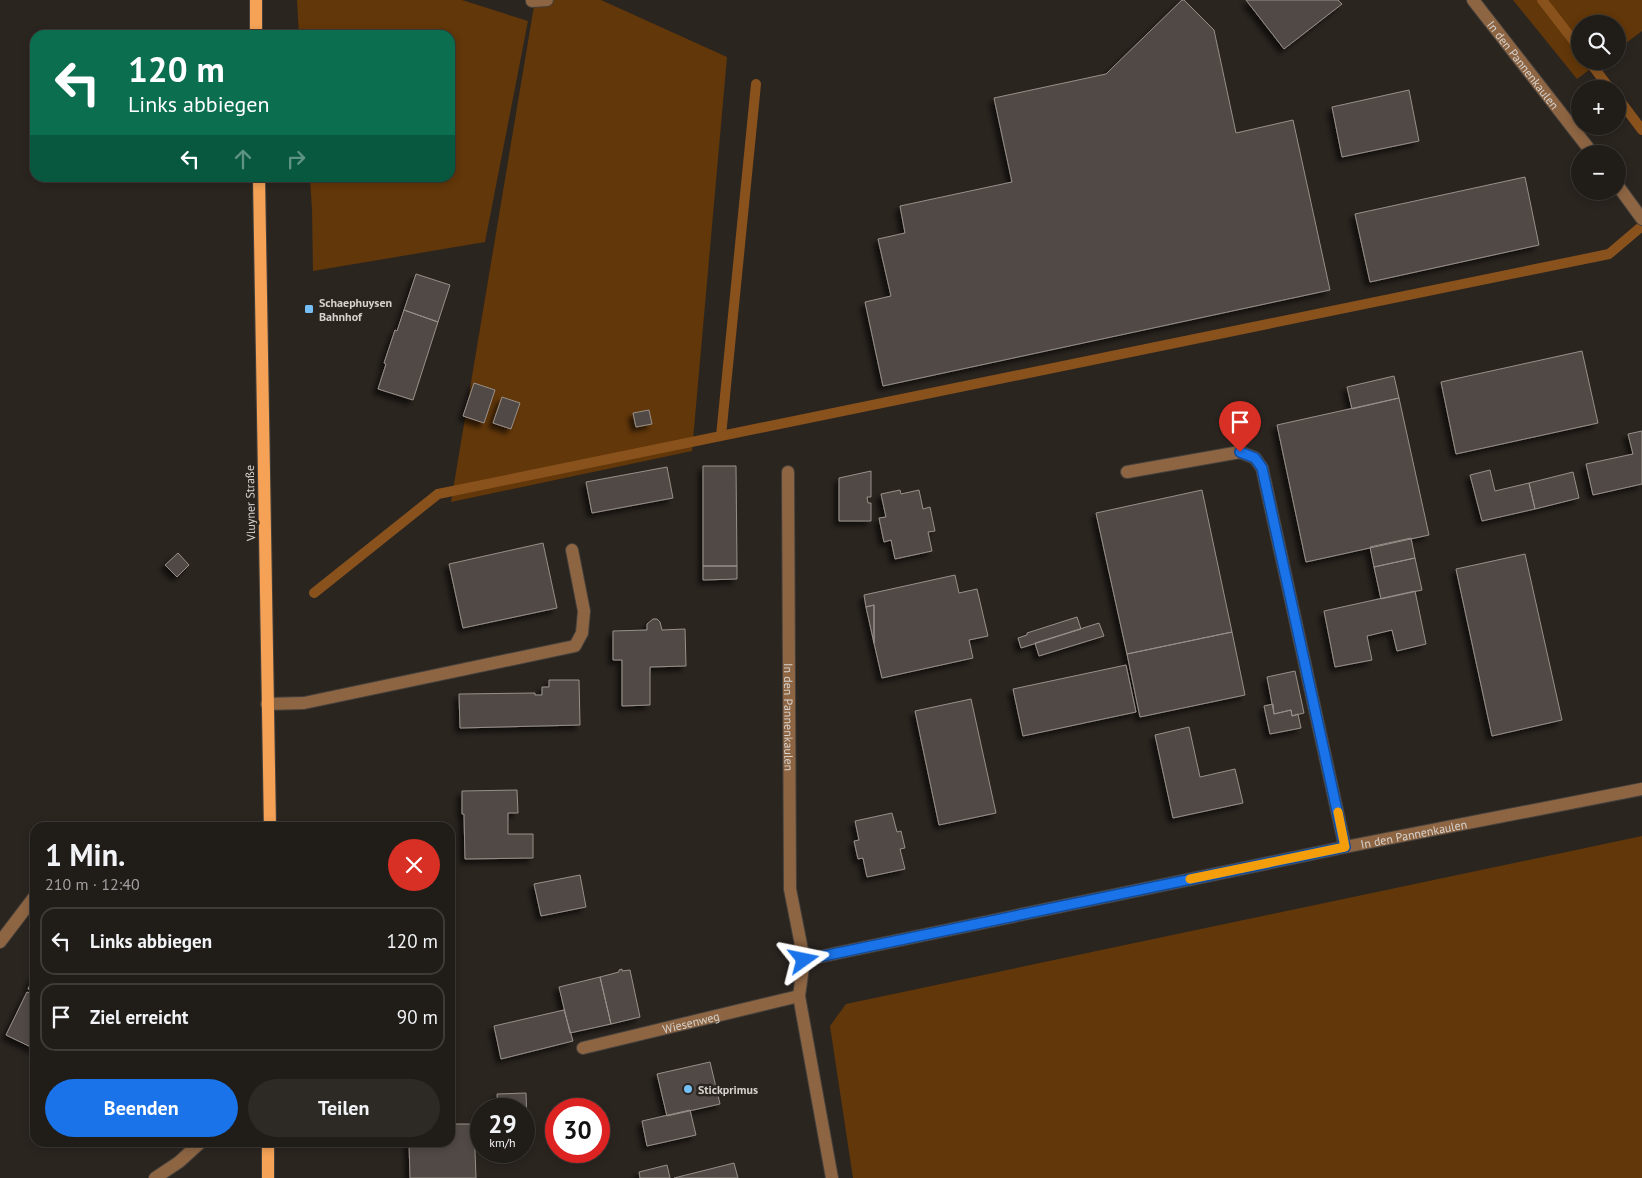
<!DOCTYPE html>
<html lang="de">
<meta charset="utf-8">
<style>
:root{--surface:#201c18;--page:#2d2925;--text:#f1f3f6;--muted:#a2a1a2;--line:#3d3a37;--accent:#1a73e8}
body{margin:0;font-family:"PT Sans",sans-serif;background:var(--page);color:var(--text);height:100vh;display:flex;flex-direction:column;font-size:19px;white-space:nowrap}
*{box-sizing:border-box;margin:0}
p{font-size:16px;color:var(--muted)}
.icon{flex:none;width:28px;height:28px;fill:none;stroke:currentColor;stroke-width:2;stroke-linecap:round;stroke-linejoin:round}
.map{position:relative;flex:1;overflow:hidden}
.side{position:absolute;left:30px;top:822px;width:425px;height:325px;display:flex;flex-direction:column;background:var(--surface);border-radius:15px;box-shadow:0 2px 8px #0003,0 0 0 1px var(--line)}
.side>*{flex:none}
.banner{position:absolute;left:30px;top:30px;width:425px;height:152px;border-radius:15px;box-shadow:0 2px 8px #0003,0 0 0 1px var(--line);background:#0b6e4f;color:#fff;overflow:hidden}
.fabs{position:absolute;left:1571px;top:15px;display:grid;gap:10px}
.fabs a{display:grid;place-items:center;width:55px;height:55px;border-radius:50%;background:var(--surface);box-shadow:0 2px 8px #0003,0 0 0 1px var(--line);font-size:25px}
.speed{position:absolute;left:470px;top:1098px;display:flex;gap:10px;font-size:25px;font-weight:700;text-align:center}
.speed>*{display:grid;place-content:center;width:65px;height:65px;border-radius:50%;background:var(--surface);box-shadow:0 2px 8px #0003,0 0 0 1px var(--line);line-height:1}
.speed small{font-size:12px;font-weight:400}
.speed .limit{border:8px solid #d22;background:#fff;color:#111}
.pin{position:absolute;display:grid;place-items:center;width:42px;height:42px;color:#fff;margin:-51px -21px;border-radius:50% 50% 50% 0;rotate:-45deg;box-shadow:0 0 5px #0007}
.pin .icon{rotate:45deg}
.me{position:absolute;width:55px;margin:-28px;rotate:78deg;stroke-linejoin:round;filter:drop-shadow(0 0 4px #0008)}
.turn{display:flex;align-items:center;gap:18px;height:105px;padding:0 15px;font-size:22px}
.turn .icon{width:65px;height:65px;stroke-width:2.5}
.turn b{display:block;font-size:35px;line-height:42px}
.lanes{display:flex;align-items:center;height:48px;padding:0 15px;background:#0003;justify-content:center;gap:25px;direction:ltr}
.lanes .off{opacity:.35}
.round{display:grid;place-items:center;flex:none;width:52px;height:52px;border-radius:26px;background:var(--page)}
.head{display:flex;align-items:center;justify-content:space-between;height:85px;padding:0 15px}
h1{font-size:30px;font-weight:700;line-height:38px}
.action{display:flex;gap:10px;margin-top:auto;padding:10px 15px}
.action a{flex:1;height:58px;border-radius:30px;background:var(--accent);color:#fff;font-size:20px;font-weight:700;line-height:58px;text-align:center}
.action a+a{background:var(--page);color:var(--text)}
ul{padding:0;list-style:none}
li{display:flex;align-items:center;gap:15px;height:68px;margin:0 10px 8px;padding:0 5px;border:2px solid var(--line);border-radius:15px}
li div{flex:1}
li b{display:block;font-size:19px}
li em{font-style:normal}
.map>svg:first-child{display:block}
</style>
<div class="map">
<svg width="1642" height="1178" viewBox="0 0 1642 1178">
<defs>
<filter id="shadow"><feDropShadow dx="-4.5" dy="4.5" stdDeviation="2.5" flood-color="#0009"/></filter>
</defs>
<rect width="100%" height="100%" fill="#2b2520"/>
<path fill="#623709" d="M297,0H462L528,21L485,242L313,271L312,210L310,178H450V35H299Z
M535,0H601L727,57L692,451L451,502Z
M1513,0H1642V31L1618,49V24H1580V61H1601L1577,79Z
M1642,836V1178H853L830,1026L846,1004Z"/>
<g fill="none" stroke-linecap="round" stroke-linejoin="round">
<path stroke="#89521d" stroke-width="10" d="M1542,0L1580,49
M1589,61L1610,89
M1618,98L1642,130
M721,436L756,84
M314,593L438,494L1609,254L1642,226"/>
</g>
<path fill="#514a44" stroke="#978f89" filter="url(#shadow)" d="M1182,0H1184L1214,30L1236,133L1293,120L1330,290L883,386L865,302L891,296L878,239L905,233L900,206L1012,182L994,98L1106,74Z
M1246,0H1338L1342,4L1284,49Z
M1409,90L1419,141L1342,157L1332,107Z
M1525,177L1539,245L1370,282L1355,214Z
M416,274L450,285L438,322L404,310Z
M404,310L438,322L413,400L378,389L386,364L384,363L395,330L397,331Z
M1582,351L1598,423L1456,454L1441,382Z
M1394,376L1399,398L1352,409L1347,387Z
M474,383L495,390L484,423L463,416Z
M502,397L520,403L511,429L493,423Z
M1399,398L1429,535L1306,562L1277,425Z
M649,410L652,424L636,427L633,413Z
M1642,431V484L1593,495L1586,464L1633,454L1628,434Z
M703,466H736L737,566H703Z
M667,467L673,498L592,513L586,482Z
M1490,470L1495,491L1529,483L1535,509L1482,521L1470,475Z
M871,471V497H867L868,503H871V521H839V478Z
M1573,472L1579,498L1535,509L1529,483Z
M900,490L901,494L919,490L923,509L930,507L935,531L928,532L932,551L895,559L891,540L884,542L879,518L886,517L881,494Z
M1202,490L1232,632L1127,654L1096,513Z
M1411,538L1415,558L1374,567L1370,547Z
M543,543L557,608L463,628L449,564Z
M178,553L189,565L177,577L165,565Z
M1525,554L1562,720L1492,736L1456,569Z
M1415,558L1422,590L1381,599L1374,567Z
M703,566H737V579L703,580Z
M955,575L959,593L977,589L988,636L969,640L973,658L882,678L874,643V605L866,607L864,595Z
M1415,591L1426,644L1397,651L1392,630L1367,636L1372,660L1335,667L1324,611Z
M874,605V643L866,607Z
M1077,617L1081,629L1021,648L1018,638L1027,635V633Z
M653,619H657L660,622L662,630L685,629L686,666L650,667V705L622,706V660H613V631L647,630V624Z
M1099,623L1104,636L1039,656L1035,643Z
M1232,632L1245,695L1140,717L1127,654Z
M1126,665L1136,712L1023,736L1013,689Z
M1295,671L1304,713L1292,716L1291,710L1274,714L1267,677Z
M549,680H579L580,725L460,728L459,694L535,693V695H542V687H549Z
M971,699L996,813L939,825L915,711Z
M1273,704L1274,714L1291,710L1292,716L1298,714L1301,728L1270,734L1264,706Z
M1189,727L1200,777L1235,769L1243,803L1173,818L1155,735Z
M517,790L518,813H508V834H533V858L465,859L464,814H462V791Z
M892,813L897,832L901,831L905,848L900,849L905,869L867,877L863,858L858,859L854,841L859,840L855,821Z
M580,875L586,907L541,916L534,884Z
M622,969V971L630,970L640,1017L611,1024L600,977L619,972V970Z
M35,974V992L28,989Z
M600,977L611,1024L570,1033L559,987Z
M27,992L35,995V1049L6,1035Z
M564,1010L573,1041L501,1059L494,1026Z
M710,1062L720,1104L667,1116L657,1074Z
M526,1093L527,1122H524V1109H498L497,1094Z
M690,1110L696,1135L647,1146L642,1121Z
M450,1124H474L476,1178H410L409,1142H450Z
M734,1163L738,1178H674Z
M667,1165L670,1178H640L639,1172Z"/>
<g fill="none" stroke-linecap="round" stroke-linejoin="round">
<defs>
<g id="minor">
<path id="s1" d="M1473,0L1593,154"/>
<path d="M532,1L547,0"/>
<path d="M1618,186L1642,219"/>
<path id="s2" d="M788,472L790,889L804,960"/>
<path d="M1127,472L1240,452L1255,458L1262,468L1345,847"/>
<path d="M267,704L304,703L575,646L582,633L584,611L572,550"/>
<path d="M0,942L35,896"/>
<path id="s3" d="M583,1048L799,996"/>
<path d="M155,1178L179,1162L201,1142"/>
<path id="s4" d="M832,1178L799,996L804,960L1345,847L1642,789"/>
</g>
<path id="major" d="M256,0V35
M259,178L270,828
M268,1142V1178"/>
</defs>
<use href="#minor" stroke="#46413c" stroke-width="14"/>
<use href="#major" stroke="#46413c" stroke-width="14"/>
<use href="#minor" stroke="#8d6543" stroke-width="12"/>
<use href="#major" stroke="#f5a256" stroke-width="12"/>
</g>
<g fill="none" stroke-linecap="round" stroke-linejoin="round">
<defs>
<path id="route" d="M804,960L1345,847L1262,468L1255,458L1240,452"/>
</defs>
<use href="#route" stroke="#114b97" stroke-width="12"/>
<use href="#route" stroke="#1a73e8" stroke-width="9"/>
<path stroke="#f59e0b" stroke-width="9" d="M1190,879L1345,847L1338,812"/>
</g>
<g fill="#74c0f6" stroke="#2b2520" stroke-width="2">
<rect x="304" y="304" width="10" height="10" rx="2.5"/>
<circle cx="688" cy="1089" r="5"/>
</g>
<g text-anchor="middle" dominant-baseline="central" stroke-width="5" stroke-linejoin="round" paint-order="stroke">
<g font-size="12" fill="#d6d2ce" stroke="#2b2520">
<text stroke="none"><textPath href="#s1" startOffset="82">In den Pannenkaulen</textPath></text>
<text transform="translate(250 503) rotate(-91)">Vluyner Straße</text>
<text stroke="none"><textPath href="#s2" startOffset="245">In den Pannenkaulen</textPath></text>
<text stroke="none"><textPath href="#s4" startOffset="844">In den Pannenkaulen</textPath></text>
<text stroke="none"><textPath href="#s3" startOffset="111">Wiesenweg</textPath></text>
</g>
<g font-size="12" font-weight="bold" fill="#d6d2ce" stroke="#2b2520" text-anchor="start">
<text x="319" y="302">Schaephuysen<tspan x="319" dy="14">Bahnhof</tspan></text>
<text x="698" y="1089">Stickprimus</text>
</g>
</g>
</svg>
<div class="fabs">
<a><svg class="icon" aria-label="search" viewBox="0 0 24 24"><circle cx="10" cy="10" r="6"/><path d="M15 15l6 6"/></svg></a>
<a>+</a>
<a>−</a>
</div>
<div class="speed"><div>29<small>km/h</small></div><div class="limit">30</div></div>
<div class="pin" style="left:1240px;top:452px;background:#d93025"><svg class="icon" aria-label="arrive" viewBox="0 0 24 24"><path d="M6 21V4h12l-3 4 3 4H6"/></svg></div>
<svg class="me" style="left:804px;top:960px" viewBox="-20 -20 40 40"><path d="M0-17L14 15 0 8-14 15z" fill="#1a73e8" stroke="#fff" stroke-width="4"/></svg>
<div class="banner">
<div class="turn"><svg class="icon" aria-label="left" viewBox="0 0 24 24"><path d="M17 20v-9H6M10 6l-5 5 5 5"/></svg><div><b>120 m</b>Links abbiegen</div></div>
<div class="lanes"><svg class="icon" aria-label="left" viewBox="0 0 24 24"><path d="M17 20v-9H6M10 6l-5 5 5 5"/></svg><svg class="icon off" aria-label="ahead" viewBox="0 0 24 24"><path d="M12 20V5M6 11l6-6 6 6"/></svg><svg class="icon off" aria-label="right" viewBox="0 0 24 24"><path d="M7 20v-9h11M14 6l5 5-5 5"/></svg></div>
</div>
<section class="side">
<div class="head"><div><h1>1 Min.</h1><p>210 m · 12:40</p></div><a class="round" style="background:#d93025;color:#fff"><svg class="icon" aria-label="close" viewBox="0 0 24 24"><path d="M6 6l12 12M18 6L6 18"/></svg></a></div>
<ul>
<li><svg class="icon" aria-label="left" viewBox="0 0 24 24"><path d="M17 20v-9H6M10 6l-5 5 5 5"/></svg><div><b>Links abbiegen</b></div><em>120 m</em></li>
<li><svg class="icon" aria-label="arrive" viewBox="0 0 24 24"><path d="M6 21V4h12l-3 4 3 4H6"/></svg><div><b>Ziel erreicht</b></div><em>90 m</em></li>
</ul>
<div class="action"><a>Beenden</a><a>Teilen</a></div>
</section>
</div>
